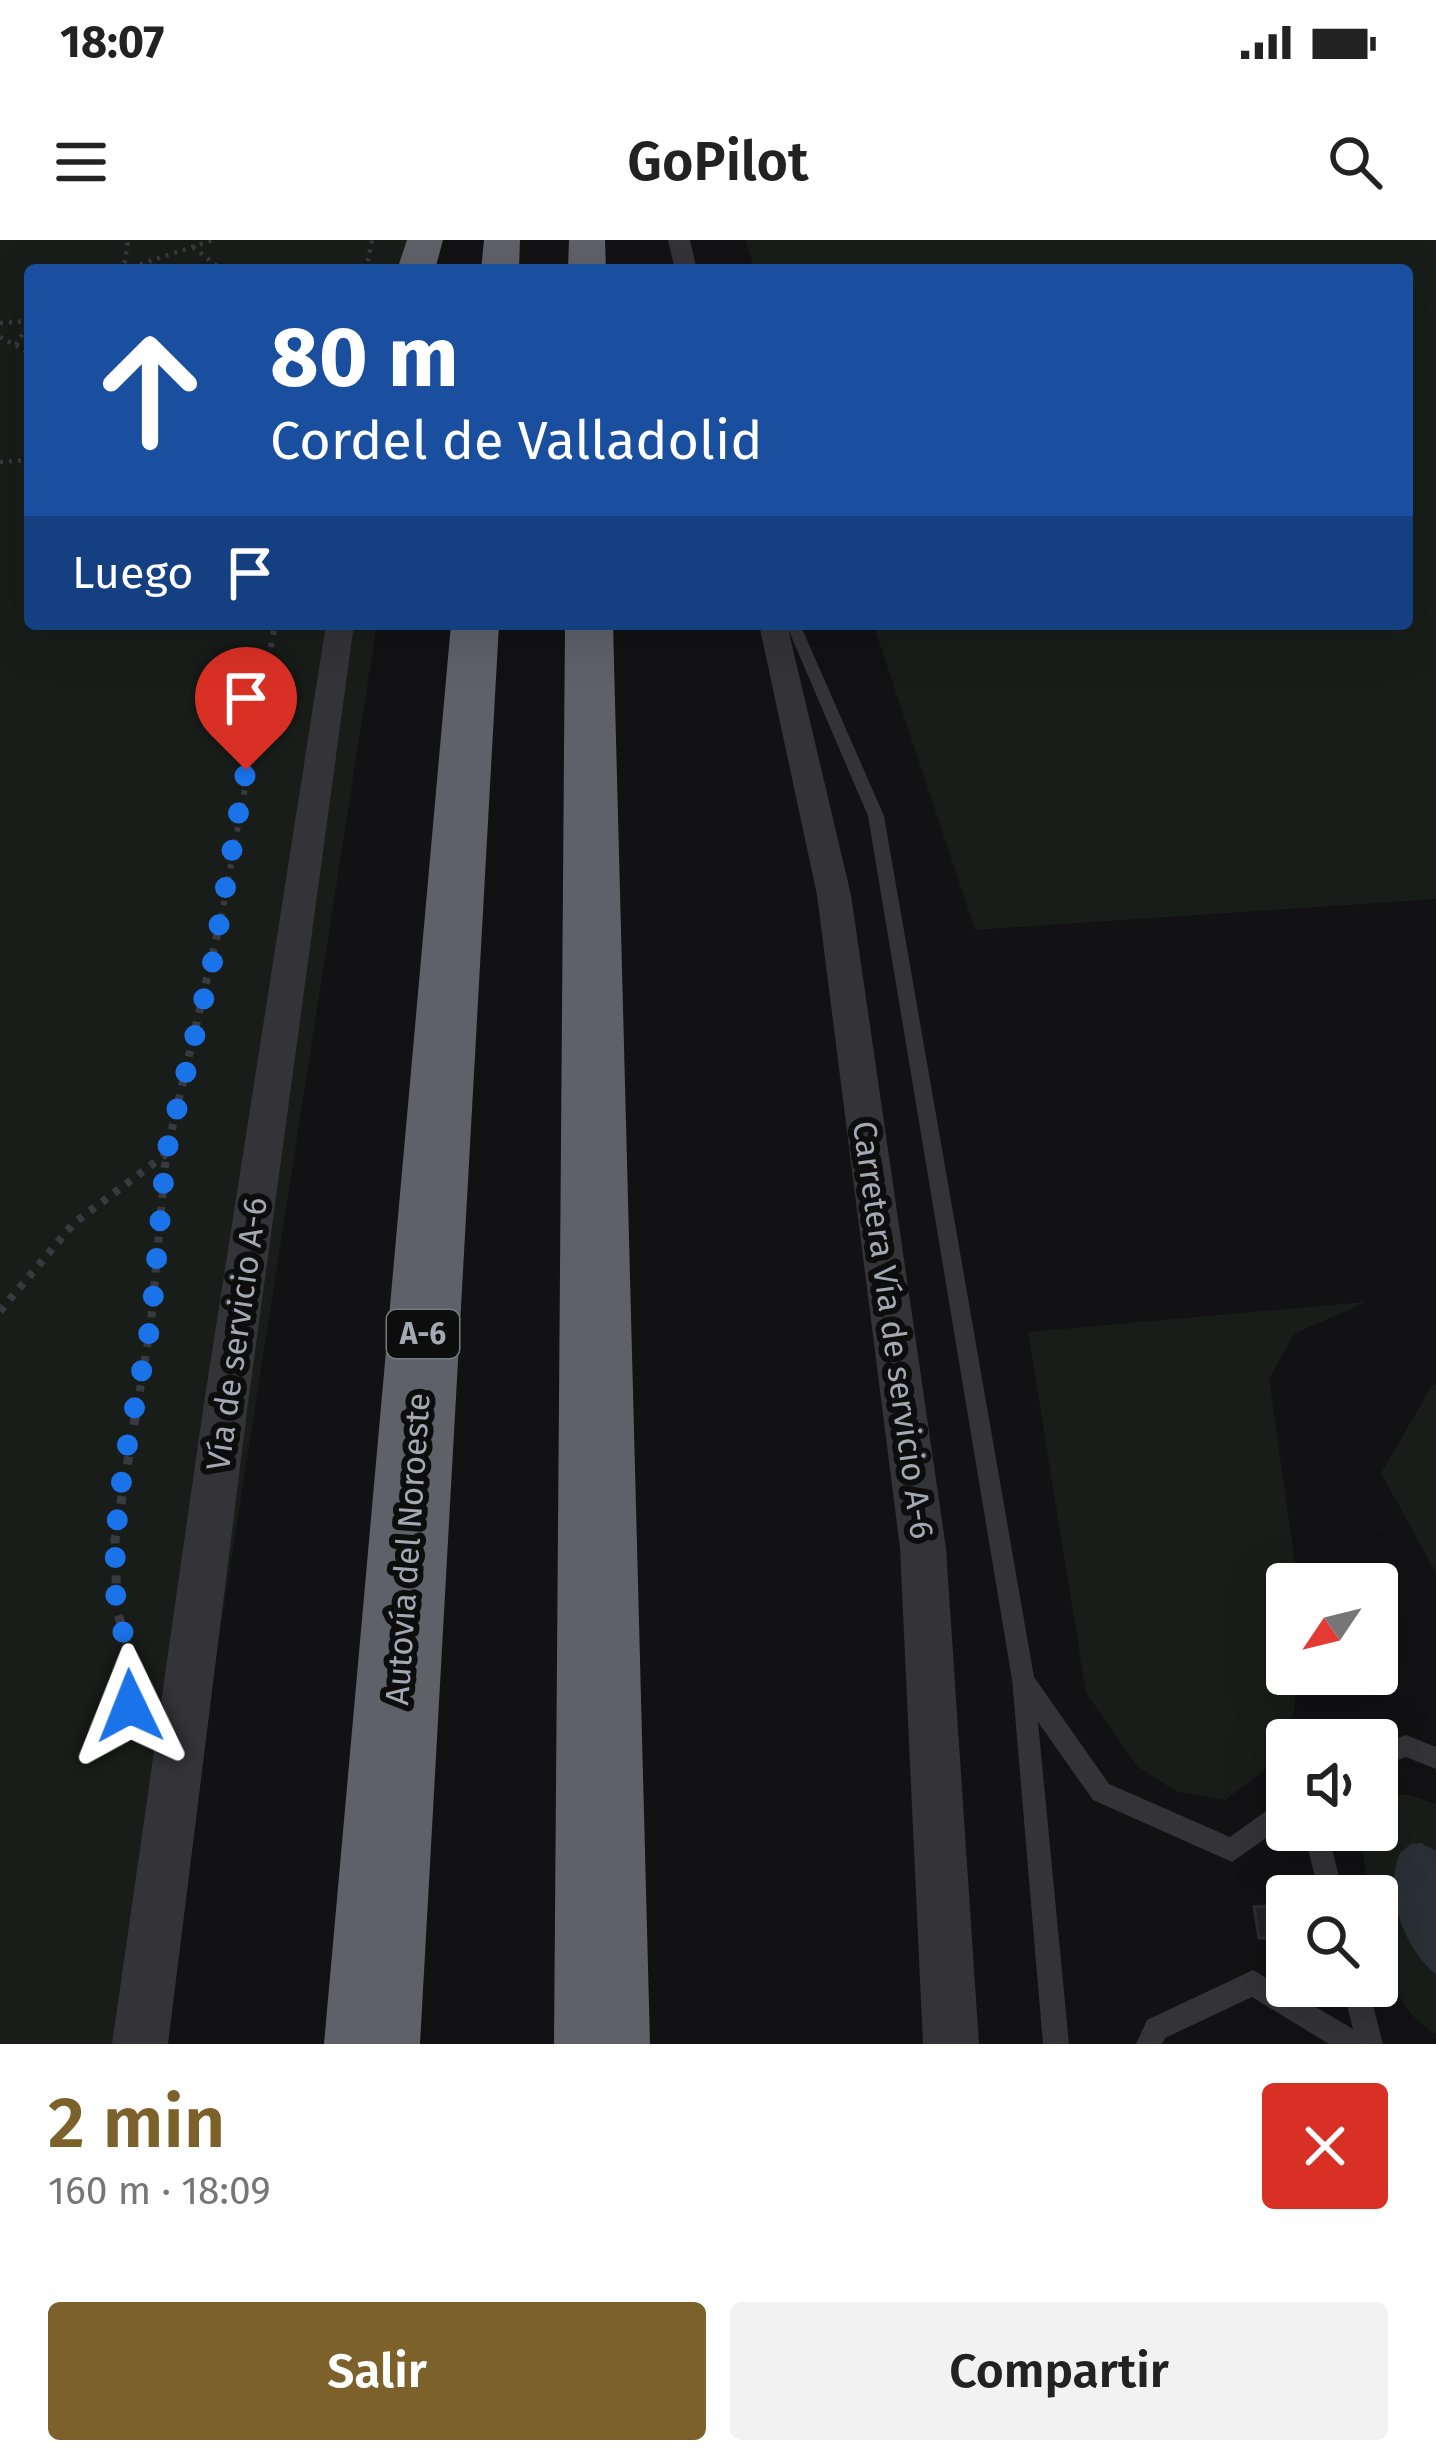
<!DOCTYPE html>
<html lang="es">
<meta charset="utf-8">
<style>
:root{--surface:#fff;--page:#f2f2f2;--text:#222;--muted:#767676;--accent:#7c612a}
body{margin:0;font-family:"Fira Sans",sans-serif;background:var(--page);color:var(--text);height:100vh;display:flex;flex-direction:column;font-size:45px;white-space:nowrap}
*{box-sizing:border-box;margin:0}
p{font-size:39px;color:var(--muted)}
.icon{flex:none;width:66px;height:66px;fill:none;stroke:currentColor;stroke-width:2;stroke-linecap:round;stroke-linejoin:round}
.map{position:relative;height:1804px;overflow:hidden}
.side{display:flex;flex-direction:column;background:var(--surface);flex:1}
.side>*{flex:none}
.top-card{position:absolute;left:24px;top:24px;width:1389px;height:366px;border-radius:12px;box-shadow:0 12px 48px #0002;background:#1a4fa0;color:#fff;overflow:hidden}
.needle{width:78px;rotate:235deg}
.tools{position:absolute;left:1266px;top:1323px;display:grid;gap:24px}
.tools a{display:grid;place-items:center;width:132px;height:132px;border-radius:12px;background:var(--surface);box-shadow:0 12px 48px #0002;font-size:60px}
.pin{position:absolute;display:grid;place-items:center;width:102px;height:102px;color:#fff;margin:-123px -51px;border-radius:50% 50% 50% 0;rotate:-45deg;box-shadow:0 0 12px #0007}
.pin .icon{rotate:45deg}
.me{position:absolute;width:132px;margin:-66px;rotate:358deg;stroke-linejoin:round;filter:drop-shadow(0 0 9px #0008)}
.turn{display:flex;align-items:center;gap:42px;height:252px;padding:0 48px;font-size:54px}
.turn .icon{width:156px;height:156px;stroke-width:2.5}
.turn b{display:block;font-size:84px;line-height:102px}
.then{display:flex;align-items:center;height:114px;padding:0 48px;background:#0003;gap:24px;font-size:45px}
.round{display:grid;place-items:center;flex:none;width:126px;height:126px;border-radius:12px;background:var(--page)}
.headline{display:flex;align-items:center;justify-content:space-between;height:204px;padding:0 48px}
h1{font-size:72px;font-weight:600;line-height:90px;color:var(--accent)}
.button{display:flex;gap:24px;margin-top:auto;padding:24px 48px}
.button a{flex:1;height:138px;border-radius:12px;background:var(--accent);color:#fff;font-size:48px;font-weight:600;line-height:138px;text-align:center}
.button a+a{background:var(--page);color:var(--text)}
.status{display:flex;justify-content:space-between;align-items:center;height:84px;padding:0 60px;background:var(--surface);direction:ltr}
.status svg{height:33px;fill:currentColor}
header{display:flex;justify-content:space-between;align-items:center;height:156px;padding:0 48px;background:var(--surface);font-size:54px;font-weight:600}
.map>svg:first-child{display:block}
</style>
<div class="status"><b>18:07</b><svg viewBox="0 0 49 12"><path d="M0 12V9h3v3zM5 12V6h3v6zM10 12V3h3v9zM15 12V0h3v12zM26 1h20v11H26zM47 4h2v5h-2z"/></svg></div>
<header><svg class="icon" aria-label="menu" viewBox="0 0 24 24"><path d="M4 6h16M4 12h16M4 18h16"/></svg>GoPilot<svg class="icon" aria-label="search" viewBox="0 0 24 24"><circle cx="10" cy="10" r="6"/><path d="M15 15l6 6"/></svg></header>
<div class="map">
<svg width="1436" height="1804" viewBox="0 0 1436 1804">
<rect width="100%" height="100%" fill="#121113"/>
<path fill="#181d19" d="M0,0H437L432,30H30V384H377L156,1804H0Z
M745,0H1436V659L975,690L873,384H1407V30H755Z
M1366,1062L1294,1094L1269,1139L1298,1344H1287V1434H1296L1294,1472L1264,1531L1225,1560L1177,1552L1138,1527L1086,1453L1028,1092Z
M1433,1144L1436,1145V1333L1381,1233Z
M1391,1555H1409L1436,1564V1794C1392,1772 1377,1701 1377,1656H1371L1358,1590H1377V1561Z"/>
<path fill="#293036" d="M1421,1603L1436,1611V1735C1404,1707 1383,1654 1400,1613L1411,1604Z"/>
<path fill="#222224" stroke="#2c2c2f" stroke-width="3" d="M1283,1665L1287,1698H1259L1254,1667Z"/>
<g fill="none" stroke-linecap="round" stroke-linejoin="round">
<path stroke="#393a3f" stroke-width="4.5" stroke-dasharray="3 6" stroke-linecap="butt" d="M193,7L222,30
M118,30L125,21L128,0
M123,30L213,0
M366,30L372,0
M0,83L30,81
M0,97L30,113
M16,105L30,81
M0,222L30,220"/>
<path stroke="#393a3f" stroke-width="6" stroke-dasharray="4.5 8" stroke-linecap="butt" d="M219,690L275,384"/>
<path stroke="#393a3f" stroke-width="8" stroke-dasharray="6 9" stroke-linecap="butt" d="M0,1071L74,983L166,914L219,687
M135,1181L151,1083L166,914"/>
<path stroke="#393a3f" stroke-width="9" stroke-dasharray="8 12" stroke-linecap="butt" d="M129,1481L133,1424L117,1370L115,1300L135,1178"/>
<path fill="#333338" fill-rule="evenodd" d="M786,384H800L884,576L1034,1437L1109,1544L1230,1597L1287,1556V1583L1232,1622L1093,1560L1038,1482L1069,1804H1043L1012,1439L868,576Z
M1406,1495L1436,1507V1529L1406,1517L1377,1527V1505Z
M1303,1590H1327L1344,1656H1320Z
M1253,1730L1353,1789L1342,1746H1368L1383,1804H1329L1252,1757L1165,1798L1162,1804H1136L1147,1780Z"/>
<path fill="#333338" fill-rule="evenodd" d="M668,0H690L697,30H675Z
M326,384H354L248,1163L168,1804H112L204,1163Z
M759,384H787L851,655L946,1308L979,1804H923L900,1308L817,655Z"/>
<path fill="#5f6169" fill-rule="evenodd" d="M407,0H443L435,30H397Z
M484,0H520L519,30H481Z
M569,0H605L606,30H568Z
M451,384H499L420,1804H324Z
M565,384H613L650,1804H554Z"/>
</g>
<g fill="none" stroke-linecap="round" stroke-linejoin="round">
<path stroke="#1a73e8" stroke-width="21" stroke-dasharray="0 37.8" d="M130,1466L133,1424L116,1370L115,1300L123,1228L151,1082L166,914L212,725L246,530"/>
</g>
<g text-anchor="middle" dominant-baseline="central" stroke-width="12" stroke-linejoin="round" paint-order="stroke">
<rect fill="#0d0d0e" stroke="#767a82" stroke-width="3" x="387" y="1070" width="72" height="48" rx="9"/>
<g font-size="30" font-weight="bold" fill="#a3a8b3">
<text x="423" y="1094">A-6</text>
</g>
<g font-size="33" fill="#a3a8b3" stroke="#0d0d0e">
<text transform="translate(893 1090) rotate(82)">Carretera Vía de servicio A-6</text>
<text transform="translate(237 1094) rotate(-82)">Vía de servicio A-6</text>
<text transform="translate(408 1309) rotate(-86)">Autovía del Noroeste</text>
</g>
</g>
</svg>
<div class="tools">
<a><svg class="needle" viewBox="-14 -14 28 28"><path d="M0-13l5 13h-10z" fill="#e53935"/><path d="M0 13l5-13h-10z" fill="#767676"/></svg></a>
<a><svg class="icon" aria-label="sound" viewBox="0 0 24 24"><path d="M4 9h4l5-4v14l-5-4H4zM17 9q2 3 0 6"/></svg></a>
<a><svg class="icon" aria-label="search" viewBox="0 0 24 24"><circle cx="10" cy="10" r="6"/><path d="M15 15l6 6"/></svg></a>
</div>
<div class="pin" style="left:246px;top:530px;background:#d93025"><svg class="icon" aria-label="arrive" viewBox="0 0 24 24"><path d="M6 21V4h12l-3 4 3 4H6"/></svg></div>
<svg class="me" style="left:130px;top:1466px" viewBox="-20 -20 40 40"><path d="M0-17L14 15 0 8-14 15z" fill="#1a73e8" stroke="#fff" stroke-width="4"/></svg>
<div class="top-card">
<div class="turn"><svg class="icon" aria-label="ahead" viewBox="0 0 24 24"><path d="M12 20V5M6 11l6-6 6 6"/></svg><div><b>80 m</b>Cordel de Valladolid</div></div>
<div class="then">Luego<svg class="icon" aria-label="arrive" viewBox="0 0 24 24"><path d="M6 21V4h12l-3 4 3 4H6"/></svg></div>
</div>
</div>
<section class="side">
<div class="headline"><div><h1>2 min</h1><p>160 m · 18:09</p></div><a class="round" style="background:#d93025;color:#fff"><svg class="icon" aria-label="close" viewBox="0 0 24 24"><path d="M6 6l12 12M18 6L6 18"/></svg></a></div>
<div class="button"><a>Salir</a><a>Compartir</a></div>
</section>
